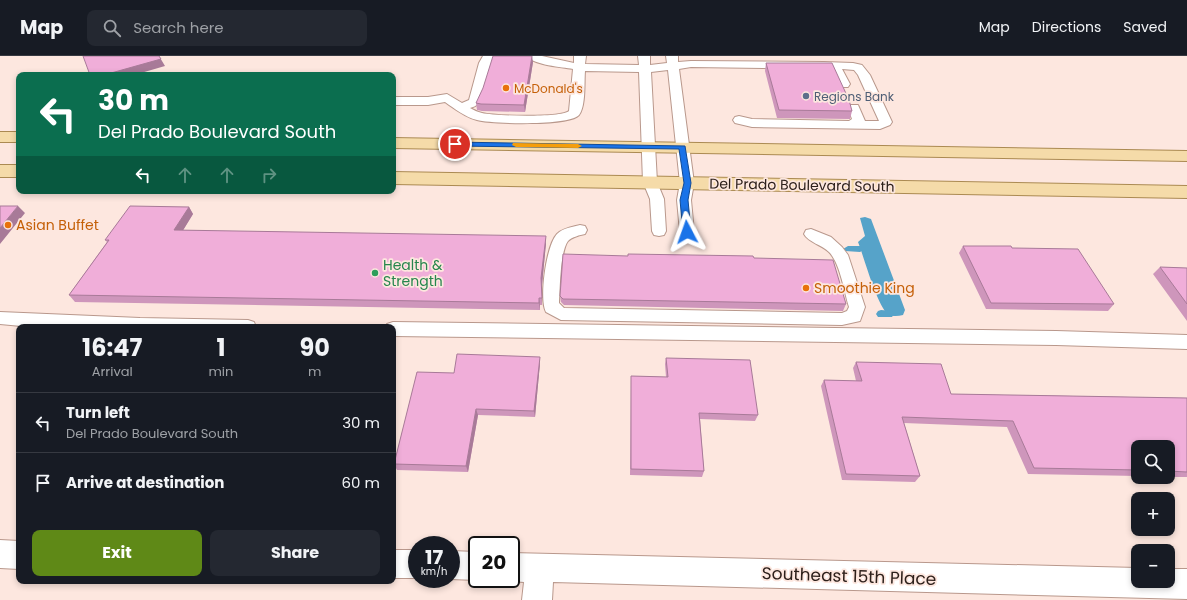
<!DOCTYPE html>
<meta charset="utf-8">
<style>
:root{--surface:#171b24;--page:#242831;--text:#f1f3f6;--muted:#9ea1a6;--line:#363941;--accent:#5f8917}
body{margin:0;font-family:Poppins,sans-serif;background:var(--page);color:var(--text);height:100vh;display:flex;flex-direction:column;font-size:15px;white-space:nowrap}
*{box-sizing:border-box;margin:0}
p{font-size:13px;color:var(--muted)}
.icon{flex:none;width:22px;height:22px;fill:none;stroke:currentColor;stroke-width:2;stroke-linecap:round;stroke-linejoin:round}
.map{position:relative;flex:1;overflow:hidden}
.panel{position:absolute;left:16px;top:268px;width:380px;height:260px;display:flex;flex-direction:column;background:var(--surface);border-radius:8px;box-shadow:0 2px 6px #0003}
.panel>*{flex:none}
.banner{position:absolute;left:16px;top:16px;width:380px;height:122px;border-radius:8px;box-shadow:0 2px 6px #0003;background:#0b6e4f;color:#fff;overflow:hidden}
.controls{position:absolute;left:1131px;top:384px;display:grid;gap:8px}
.controls a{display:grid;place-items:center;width:44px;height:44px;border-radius:8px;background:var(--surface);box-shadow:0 2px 6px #0003;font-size:20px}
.speed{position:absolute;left:408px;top:480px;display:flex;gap:8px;font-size:20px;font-weight:700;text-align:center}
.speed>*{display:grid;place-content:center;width:52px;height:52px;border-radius:50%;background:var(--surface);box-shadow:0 2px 6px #0003;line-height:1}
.speed small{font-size:10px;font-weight:400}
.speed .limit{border:2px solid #111;border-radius:6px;background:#fff;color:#111}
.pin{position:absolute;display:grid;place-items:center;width:34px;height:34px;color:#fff;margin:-17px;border:2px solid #fff;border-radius:50%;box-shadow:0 1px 4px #0007}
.me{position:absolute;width:44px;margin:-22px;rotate:356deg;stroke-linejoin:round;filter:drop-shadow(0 0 3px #0008)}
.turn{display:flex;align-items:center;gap:14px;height:84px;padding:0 16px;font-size:18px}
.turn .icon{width:52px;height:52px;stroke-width:2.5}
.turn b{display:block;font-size:28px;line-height:34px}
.lanes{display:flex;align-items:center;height:38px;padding:0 16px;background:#0003;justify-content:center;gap:20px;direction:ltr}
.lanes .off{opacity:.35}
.eta{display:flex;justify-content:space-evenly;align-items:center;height:68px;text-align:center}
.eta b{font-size:24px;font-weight:700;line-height:28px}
.primary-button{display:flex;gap:8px;margin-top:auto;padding:8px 16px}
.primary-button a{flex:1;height:46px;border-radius:8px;background:var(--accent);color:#fff;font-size:16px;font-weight:700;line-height:46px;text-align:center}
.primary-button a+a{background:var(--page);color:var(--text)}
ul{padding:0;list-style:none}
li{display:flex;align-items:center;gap:12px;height:60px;padding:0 16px;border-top:1px solid var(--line)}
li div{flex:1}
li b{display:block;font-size:15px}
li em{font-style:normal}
header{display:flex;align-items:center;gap:24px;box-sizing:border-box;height:56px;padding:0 20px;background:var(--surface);border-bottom:1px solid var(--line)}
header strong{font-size:19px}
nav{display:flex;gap:22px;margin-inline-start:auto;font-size:14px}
.search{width:280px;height:36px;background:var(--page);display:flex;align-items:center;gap:10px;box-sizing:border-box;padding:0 14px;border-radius:8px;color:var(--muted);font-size:15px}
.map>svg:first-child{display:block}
</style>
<header>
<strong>Map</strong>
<div class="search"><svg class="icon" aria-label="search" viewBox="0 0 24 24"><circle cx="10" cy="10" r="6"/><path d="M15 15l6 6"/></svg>Search here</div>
<nav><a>Map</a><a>Directions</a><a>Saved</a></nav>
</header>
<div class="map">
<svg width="1187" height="544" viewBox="0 0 1187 544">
<rect width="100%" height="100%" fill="#fde7df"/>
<path fill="#56a3c9" d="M865,161L871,163L905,254L903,259C898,260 893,261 888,258C877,250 864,201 858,186L865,180L860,162Z"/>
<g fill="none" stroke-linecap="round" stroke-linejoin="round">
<path fill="#56a3c9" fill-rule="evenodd" d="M848,190H860L865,193L860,196L845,195L843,193Z
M881,254L892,255L894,258L892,261H878L876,258L878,255Z"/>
<defs>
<path id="lane" d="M483,0H495C487,13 486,39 478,48C476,50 473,51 470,52C474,54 477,56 482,57C495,60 560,62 569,55L573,13C562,11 534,9 526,0H542L574,7V0H586L585,8L639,9L638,0H650V9L667,7L666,0H678V6L691,5L824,6L853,7L862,9L870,19L892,66L890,69L880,73L752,71L735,67L733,64L735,61L739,60L752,63L849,65L852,63L848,52L850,49H858L865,65H879L858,19L854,14L842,13L850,28L848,31H840L831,14L827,13L691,11L679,13L694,127L691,144L694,176L692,180L687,181L682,180L680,176L677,144L680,127L668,14L651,16L657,126L664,143L666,175L664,179L659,180L654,179L652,175L650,143L643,126L639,16L585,15C584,26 586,50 579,59C570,70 491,68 477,64C465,61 455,53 445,46L428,49H393V41H428L447,38L462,47L469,44L479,7Z
M580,169L585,170L587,174L585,178C580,179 572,181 568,185C560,195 560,233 559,247L564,252L842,257L847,255L849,251C844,235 840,207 829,196C822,189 808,186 804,178L806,174L811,173L831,181L842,191L848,199L865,251L860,265L842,269L561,264L546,256C539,243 546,190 557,178C563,172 572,171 580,169Z
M0,256L140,262L248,264L254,266L256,271H32L0,268Z
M393,266L1056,275L1187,279V293L1056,289L393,280V271H386L387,268Z"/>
<path id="street" d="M0,484L19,485V513L0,512Z
M393,494H417V522H393Z
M451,495L477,496V523H480L477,524L450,523Z
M511,497L1138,512V525H1168V513H1187V543L553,526L552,544H522L524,526L511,525L505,523H511Z"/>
<path id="primary" d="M0,76H19V86H0Z
M393,82L1187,95V105L393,92Z
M0,109H19V121H0Z
M393,116L1187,130V142L393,128Z"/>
</defs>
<use href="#lane" stroke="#b9988c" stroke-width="2"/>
<use href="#street" stroke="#b9988c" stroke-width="2"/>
<use href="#primary" stroke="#ab8a52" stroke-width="2"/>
<use href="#lane" fill="#fff" fill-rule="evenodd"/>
<use href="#street" fill="#fff" fill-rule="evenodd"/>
<use href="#primary" fill="#f5dba9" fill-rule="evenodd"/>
</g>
<path fill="#ce96bb" d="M533,6L525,56L482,55L477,54L476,47Z
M766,7L852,55L850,63L777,62L765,15Z
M189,151L193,158L183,174L546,187L542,229V249H540V254L75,246L69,239L107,186L105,184Z
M963,190L1114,248L1108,255L986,253L959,197Z
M628,200L754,202L846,248L843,255L564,249L561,246L560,240Z
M1160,211L1187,212V265L1153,218Z
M666,302L758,359L755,365L700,363L704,415L702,421L630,419L631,320L666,321L665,308Z
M856,306L951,338L1187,342V421H1167H1168V391H1138V420L1028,418L1007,371L904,367L920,420L915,426L842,424L821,330L824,324L856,325L853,312Z
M540,307L535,361L478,359L468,416L397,414L394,408L454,317Z"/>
<path fill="#a87a98" d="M159,0L165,10L134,19H104Z
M532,0L533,6L525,56L524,49Z
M18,150L25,157L0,188V172Z
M189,151L193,158L179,181L174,174Z
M546,180V187L542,229V249L541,222Z
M539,242L540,249V254L539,247Z
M540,301V307L535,361L534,355Z
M476,353L478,359L468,416L466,410Z"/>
<path fill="#f0aed9" stroke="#a87a98" d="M83,0H159L161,3L104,19H90Z
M493,0H532L524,49L481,48L476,47L483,32Z
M766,7H832L849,44L852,55L779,54Z
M0,150H18L0,172Z
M130,150L189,151L174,174L546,180L541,222L542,242H539V247L69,239L109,184H105Z
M963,190H1011L1012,192L1078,193L1114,248L991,247Z
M563,198L628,200V198L753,200L754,202L833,204L846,248L563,243L560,240Z
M1160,211L1187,212V248Z
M457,298L540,301L534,355L476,353L466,410L394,408L417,316L454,317Z
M666,302L750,304L758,359L699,357L704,415L631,413V320L668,321Z
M856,306L941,308L951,338L1187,342V416L1168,415V391H1138V414L1034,412L1013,365L902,361L920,420L846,418L824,324L862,325Z"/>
<path fill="#1a73e8" stroke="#114b97" d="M453,86L685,90L691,127L688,144L691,176L687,178L683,176L680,144L684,127L679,93L455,90L452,88Z"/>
<path fill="#f59e0b" d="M513,87L578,88L582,90L578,92L516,91L512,89Z"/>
<g fill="#e8710a" stroke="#fde7df" stroke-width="1.5">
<circle cx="506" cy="32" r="4"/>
<circle cx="8" cy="169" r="4"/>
<circle cx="806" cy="232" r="4"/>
</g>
<circle fill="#5c6f8a" stroke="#fde7df" stroke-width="1.5" cx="806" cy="40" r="4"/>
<circle fill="#2e9e5b" stroke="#fde7df" stroke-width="1.5" cx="375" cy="217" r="4"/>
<g text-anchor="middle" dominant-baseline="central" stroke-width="3.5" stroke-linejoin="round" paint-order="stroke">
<g font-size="12" fill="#c56008" stroke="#fde7df" text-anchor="start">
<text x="514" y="32">McDonald's</text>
</g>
<g font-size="12" fill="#4e5e75" stroke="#fde7df" text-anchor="start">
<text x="814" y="40">Regions Bank</text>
</g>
<g font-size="14" fill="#2d201b" stroke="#fde7df">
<text transform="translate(802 129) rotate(1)">Del Prado Boulevard South</text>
</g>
<g font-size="14" fill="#c56008" stroke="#fde7df" text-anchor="start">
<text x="16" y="169">Asian Buffet</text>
<text x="814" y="232">Smoothie King</text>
</g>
<g font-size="14" fill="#27864d" stroke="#fde7df" text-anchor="start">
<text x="383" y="209">Health &amp;<tspan x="383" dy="16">Strength</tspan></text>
</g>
<g font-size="17" fill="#2d201b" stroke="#fde7df">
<text transform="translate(849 520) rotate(2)">Southeast 15th Place</text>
</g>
</g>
</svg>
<div class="controls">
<a><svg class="icon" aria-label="search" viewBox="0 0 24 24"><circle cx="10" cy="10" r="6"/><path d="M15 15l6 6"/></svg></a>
<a>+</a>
<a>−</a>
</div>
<div class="speed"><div>17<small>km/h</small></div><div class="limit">20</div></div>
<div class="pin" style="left:455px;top:88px;background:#d93025"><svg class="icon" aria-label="arrive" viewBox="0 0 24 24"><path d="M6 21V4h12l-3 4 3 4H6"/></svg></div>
<svg class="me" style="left:687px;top:176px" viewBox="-20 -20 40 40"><path d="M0-17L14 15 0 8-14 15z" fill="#1a73e8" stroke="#fff" stroke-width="4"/></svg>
<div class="banner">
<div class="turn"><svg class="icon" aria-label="left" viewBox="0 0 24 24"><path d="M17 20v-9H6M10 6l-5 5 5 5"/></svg><div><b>30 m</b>Del Prado Boulevard South</div></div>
<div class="lanes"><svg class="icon" aria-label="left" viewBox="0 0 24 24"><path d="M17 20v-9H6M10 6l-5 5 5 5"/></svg><svg class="icon off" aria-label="ahead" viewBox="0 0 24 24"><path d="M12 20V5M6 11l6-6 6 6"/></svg><svg class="icon off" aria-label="ahead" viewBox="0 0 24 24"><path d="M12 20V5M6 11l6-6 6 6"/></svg><svg class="icon off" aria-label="right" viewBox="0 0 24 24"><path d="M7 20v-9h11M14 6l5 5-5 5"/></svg></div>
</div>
<section class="panel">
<div class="eta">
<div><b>16:47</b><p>Arrival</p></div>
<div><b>1</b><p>min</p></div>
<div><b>90</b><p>m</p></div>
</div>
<ul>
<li><svg class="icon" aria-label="left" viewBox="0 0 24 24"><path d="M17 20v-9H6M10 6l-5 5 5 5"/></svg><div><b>Turn left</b><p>Del Prado Boulevard South</p></div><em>30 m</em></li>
<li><svg class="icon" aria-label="arrive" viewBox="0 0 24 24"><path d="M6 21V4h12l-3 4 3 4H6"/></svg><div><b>Arrive at destination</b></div><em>60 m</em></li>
</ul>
<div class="primary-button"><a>Exit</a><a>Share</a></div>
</section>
</div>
